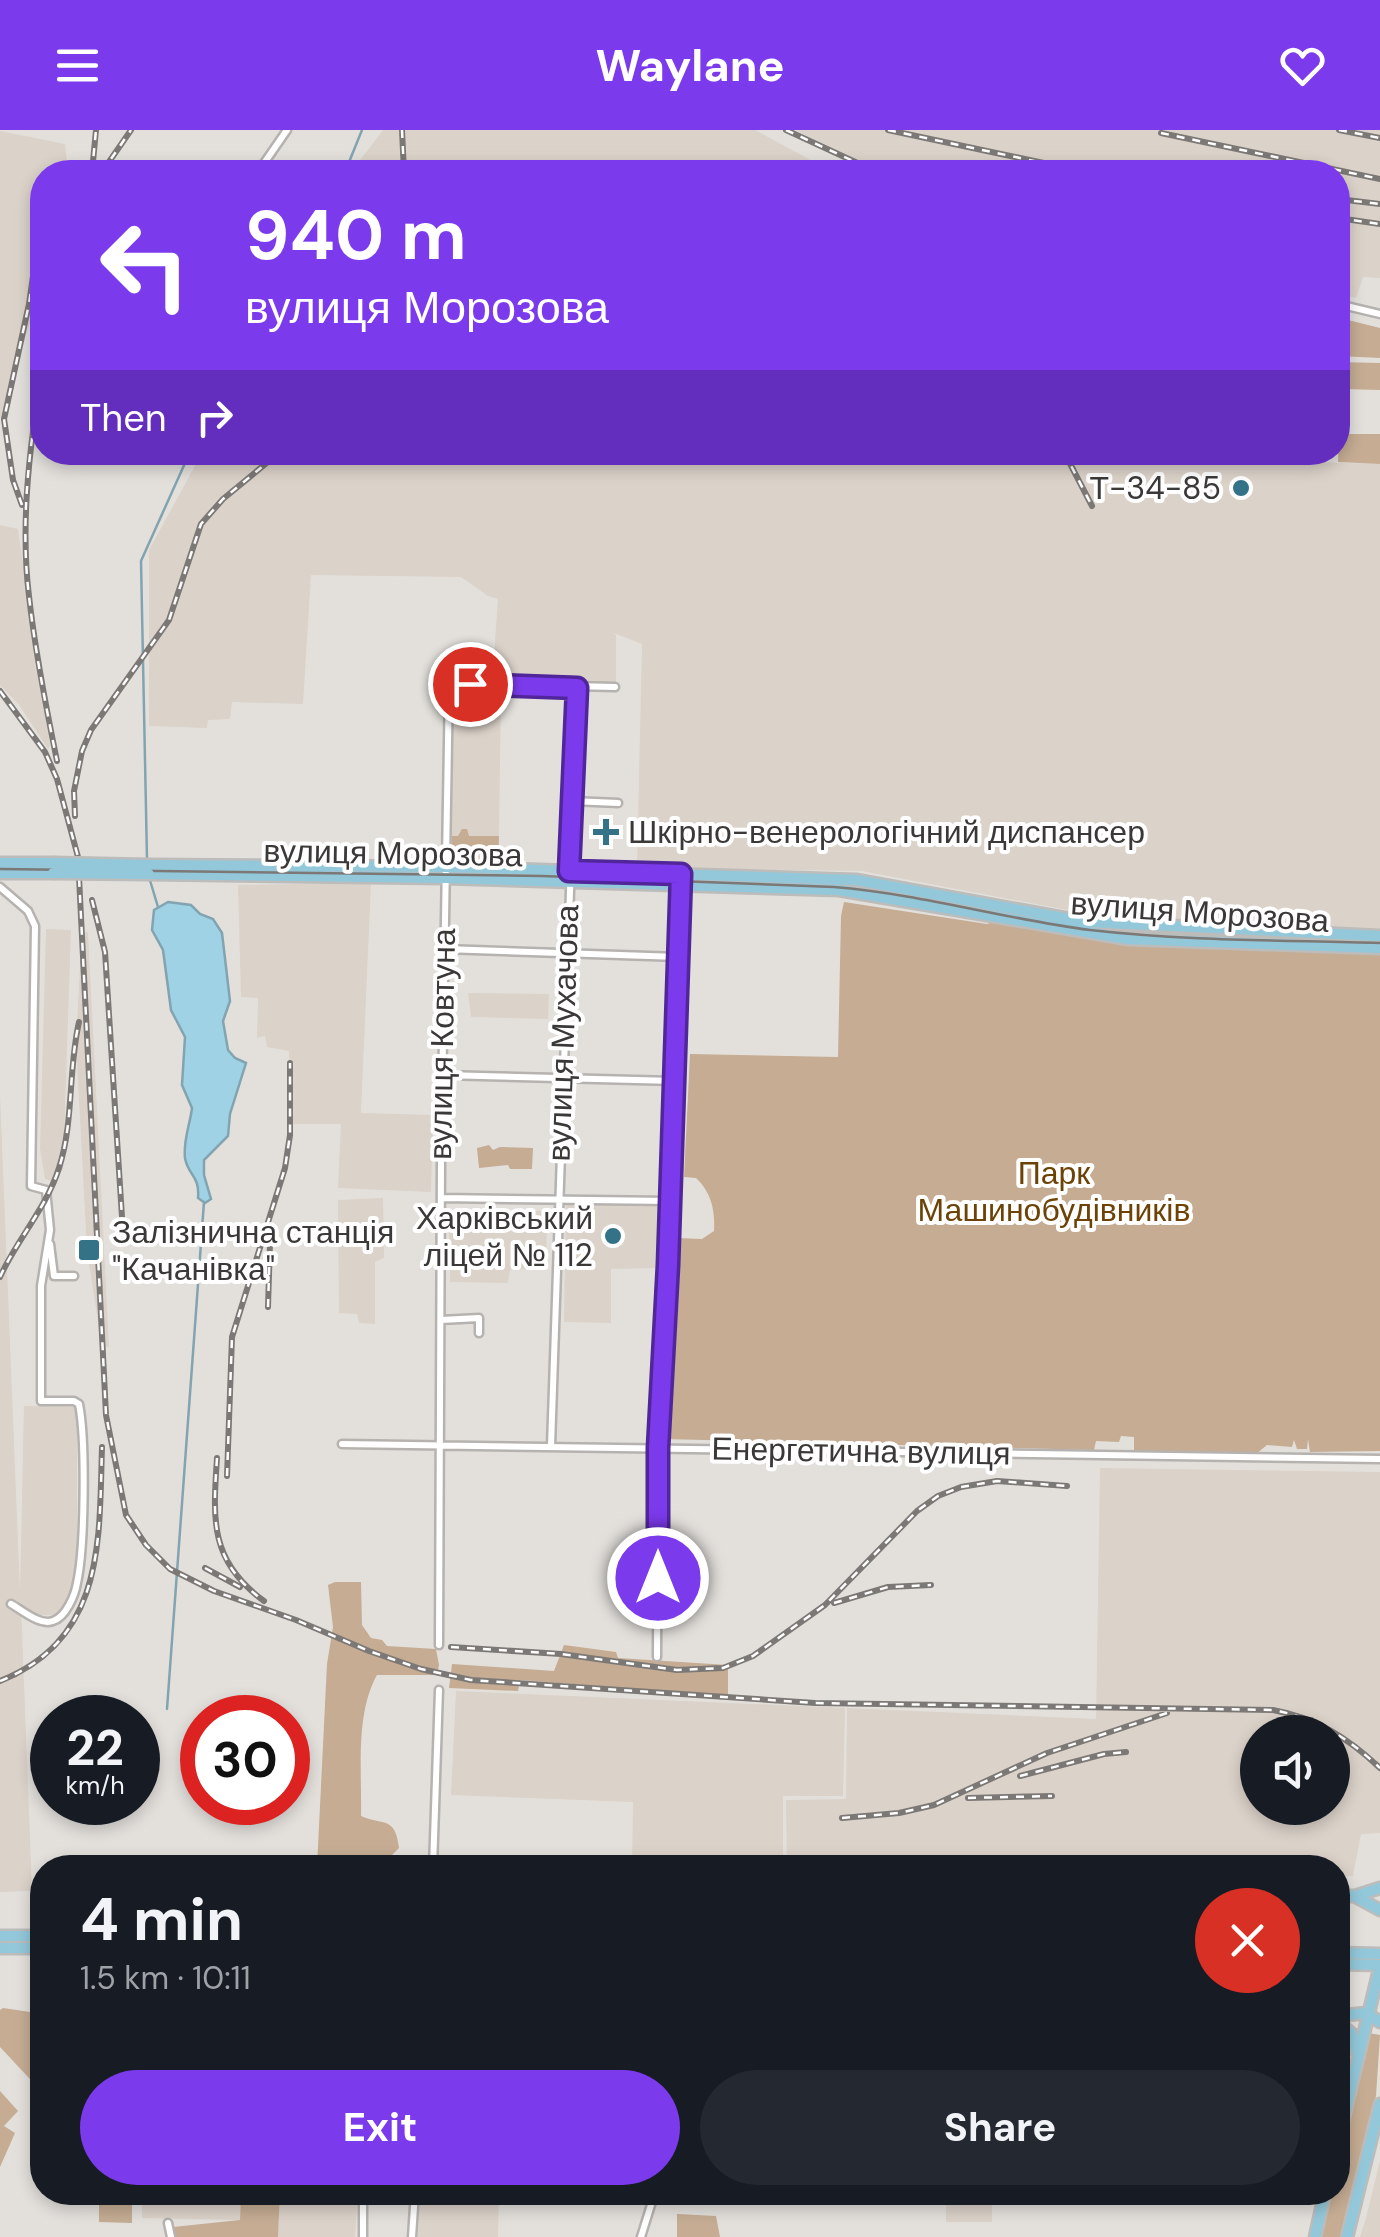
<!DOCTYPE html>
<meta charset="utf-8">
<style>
:root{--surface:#171b24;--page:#242831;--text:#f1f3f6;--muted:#9ea1a6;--accent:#7c3aed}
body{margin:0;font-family:"DM Sans",sans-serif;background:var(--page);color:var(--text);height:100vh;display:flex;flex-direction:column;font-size:38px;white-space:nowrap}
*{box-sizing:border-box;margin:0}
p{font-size:32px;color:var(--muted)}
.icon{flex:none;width:55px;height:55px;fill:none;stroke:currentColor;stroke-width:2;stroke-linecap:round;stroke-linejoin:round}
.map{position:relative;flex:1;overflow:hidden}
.sheet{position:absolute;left:30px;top:1725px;width:1320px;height:350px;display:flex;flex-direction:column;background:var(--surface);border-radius:40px;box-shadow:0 5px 15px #0003}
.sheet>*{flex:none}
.hud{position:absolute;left:30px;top:30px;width:1320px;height:305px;border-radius:40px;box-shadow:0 5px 15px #0003;background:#7c3aed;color:#fff;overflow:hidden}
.controls{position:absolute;left:1240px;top:1585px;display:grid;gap:20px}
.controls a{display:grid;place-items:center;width:110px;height:110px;border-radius:50%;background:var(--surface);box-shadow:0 5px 15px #0003;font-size:50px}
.speed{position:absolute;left:30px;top:1565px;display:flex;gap:20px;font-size:50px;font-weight:700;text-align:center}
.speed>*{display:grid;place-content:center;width:130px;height:130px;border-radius:50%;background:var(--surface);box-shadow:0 5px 15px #0003;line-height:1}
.speed small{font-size:25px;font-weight:400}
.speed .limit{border:15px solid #d22;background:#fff;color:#111}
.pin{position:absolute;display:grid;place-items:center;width:85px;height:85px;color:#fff;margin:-42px;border:5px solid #fff;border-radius:50%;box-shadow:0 2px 10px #0007}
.me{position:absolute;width:110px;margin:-55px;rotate:0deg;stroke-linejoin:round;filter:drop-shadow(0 0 8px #0008)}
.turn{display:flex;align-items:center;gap:35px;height:210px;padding:0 50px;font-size:45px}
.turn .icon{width:130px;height:130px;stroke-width:2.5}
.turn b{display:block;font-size:70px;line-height:85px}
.then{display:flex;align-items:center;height:95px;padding:0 50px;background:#0003;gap:20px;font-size:38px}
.round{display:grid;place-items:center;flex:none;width:105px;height:105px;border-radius:52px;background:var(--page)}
.headline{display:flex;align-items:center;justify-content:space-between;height:170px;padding:0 50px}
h1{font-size:60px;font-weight:700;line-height:75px}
.button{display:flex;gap:20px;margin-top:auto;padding:20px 50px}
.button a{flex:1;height:115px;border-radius:60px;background:var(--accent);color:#fff;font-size:40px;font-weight:700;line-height:115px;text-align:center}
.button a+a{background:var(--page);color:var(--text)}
header{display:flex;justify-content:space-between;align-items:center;height:130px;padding:0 50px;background:var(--accent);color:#fff;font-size:45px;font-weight:700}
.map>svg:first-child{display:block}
</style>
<header><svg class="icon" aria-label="menu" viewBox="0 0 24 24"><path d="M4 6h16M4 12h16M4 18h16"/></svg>Waylane<svg class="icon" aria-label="heart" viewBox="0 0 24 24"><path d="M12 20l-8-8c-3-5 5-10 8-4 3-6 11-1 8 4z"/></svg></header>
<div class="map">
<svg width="1380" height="2107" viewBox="0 0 1380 2107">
<rect width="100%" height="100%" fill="#e3e0dc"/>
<path fill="#dbd2c9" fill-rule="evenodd" d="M383,0H755L818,34L839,42H351Z
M796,0H1380V148L1363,147L1356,168L1338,164V42H892L841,25Z
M0,1L65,14L68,42H42V166L35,177L0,289Z
M1313,322L1314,332L1380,334V802L1109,788L862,741L637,738L642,514L611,502L616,505V554L492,553L498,469L488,466L461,447L311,445L303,574L232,572L230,589L208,590L207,598L149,596V420L202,323Z
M0,395L18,399L50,616L48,619L19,575L0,555Z
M454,557L501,558L499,706H452Z
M371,753L361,983L433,985L431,1062L338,1058L341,994H292L289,921L267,917L265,906L257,908L258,868L241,867L238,755Z
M46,799L71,800L63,1039L55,1052L45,1049L40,1019Z
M82,802H88L109,1217L102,1216L87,1121L76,912Z
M468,863L549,864L548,889L471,887Z
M0,964L20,1462L24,1276L77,1277V1430L74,1459L58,1485H37L21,1475L32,1761L0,1762Z
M383,1068L384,1128L375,1132V1194L359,1193L357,1184L339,1183L338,1070Z
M566,1072L661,1074L659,1138L611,1139V1193L564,1192Z
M452,1081H547L546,1138L510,1140L508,1153L450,1152L449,1087L452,1086Z
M1100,1338L1380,1342V1703L1361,1704L1353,1746L1338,1747V1738L787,1737L786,1670L846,1669L847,1578L1096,1589ZM1258,1602H1332V1678H1258Z
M456,1561L845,1578L843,1666H783V1737H632L633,1672L451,1665Z
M1380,2030V2107H1360L1366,2088Z
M142,2063H241L240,2090L142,2088Z
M280,2063H358L355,2107H278Z
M420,2063H499L498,2107H418Z
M946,2063H992V2092H946Z"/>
<path fill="#c5ac93" d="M1340,188L1380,198V228L1338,226Z
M1338,232L1380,233V260L1343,259L1342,263H1338Z
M1339,304H1380V334L1338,332Z
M462,699H467L469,706H499L498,735L452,734V706H458Z
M684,746L857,752L1091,795L1380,808V816L1123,805L874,762L684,754Z
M844,772L987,794L996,791L1020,794L1119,814L1380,821V1321L1310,1322L1308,1309L1307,1319H1297L1294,1310L1292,1317L1267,1315L1256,1324L1134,1321V1307L1121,1306L1119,1312L1096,1311L1094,1320L663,1309L668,1198L674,1190L677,1108L702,1109L714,1101C715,1081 712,1063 696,1048L684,1047L690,924L838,927L841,786Z
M489,1015L493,1020L500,1017L533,1018L532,1039H510L508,1035L479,1038L477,1018Z
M335,1452H361L362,1495L371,1508L382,1510L387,1516L436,1519L439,1535L437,1545H377C355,1584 362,1642 361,1686C385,1696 395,1686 399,1718L392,1725L362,1731L361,1737H317L327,1534L333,1497L328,1455Z
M564,1515L616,1522L618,1528L728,1535V1566L520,1550L518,1561L449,1558L452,1534L554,1541Z
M3,1878L30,1882L42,1891V1962L0,1917V1880Z
M1369,1903L1380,1905L1376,1966L1341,2107H1319L1330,2063L1338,2062V2030Z
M0,1961L18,1981L4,1996L15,2003L0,2037Z
M99,2063H132V2093L99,2092Z
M241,2063H280L278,2107H173V2097L240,2090Z
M677,2084L716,2086L720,2107H677Z"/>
<path fill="#a0d2e5" stroke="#82a4b1" stroke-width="2.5" d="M168,772L191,775L200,784L213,789L222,803L230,871L223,891L228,920L235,928L246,933L230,984L228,1006L204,1030V1045L211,1069L205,1073L198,1068C200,1045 188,1046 185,1028C183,1010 190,995 192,978L182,955L185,907L171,880L163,820L152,800L154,780Z"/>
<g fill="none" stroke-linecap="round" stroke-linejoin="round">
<path stroke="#82a4b1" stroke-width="2.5" d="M345,42L362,0
M147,729L141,431L190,322
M149,747L158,777
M167,1579L204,1072"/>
<defs>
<path id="minor" d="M258,42L287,0
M1338,174L1380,184
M572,671L618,673
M0,757L28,781L35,796L31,1056L46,1060L50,1100L41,1156V1271H74L79,1274C86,1310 85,1417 77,1453C75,1465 66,1487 53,1491C40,1496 22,1480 11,1474
M444,819L679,827
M443,945L675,951
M441,1068L670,1071
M50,1114L54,1146H74
M441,1190L479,1188V1203
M342,1314L1380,1329
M551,1316L577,557
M439,1515L441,1027L449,553L615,557
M657,1527L658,1318L668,1135L681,754
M433,1738L439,1560
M363,2062V2107
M168,2093L171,2107
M412,2107L415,2062
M641,2107L655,2062"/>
<path id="major" d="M0,733H53
M149,735L444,737L856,750L1086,792L1380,806
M0,743H53
M149,744L444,748L839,760L1128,809L1380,818
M1338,1766H1355L1380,1758
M1356,1767L1380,1780
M0,1806H42
M0,1818H42
M1338,1823L1380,1824
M1338,1834L1380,1835
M1338,1886L1366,1883L1380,1892
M1338,1892L1352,1904L1357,1923
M1338,2012L1380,1836
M1315,2107L1325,2062
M1347,2107L1380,1974"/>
</defs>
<use href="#minor" stroke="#b6b2af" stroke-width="11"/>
<use href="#major" stroke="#bcbcbb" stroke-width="15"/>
<use href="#minor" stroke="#fff" stroke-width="6"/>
<use href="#major" stroke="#93c8da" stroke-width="10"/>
<path stroke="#7b7876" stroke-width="2.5" d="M0,739L542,746L834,757C921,764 1004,789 1090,800C1186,811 1284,810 1380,813"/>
<defs>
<path id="rail" d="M402,0L404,42
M786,0L877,42
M888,0L1086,42
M1339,0L1380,8
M1161,3L1380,49
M1075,34L1114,42
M92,42L96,0
M102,42L131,0
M1338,69L1380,74
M1338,88L1380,94
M42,245C29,316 20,393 29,466C35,521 46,577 57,631
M1064,322L1092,376
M22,375L13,350L4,289L29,174L36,125
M0,561L45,622L57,649L78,727L106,1285L126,1385L146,1415L170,1439L214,1461L296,1490L369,1521L421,1539L471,1550L815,1573L1273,1580C1317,1588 1348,1608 1380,1638
M75,686L74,661L82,621L91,600L169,490L201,394L223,369L280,322
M92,770L105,822L122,1087
M0,1147C17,1109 46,1079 59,1038C74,992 68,940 79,892
M268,1177L270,1112
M217,1328C213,1389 209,1431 264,1471
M227,1346L232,1207L285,1038L290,1005V933
M205,1438L240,1457
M834,1473L888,1457L931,1455
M451,1517L561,1524L677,1540L723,1538L753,1526L825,1475L917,1381L938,1366L961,1357L997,1351L1067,1356
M0,1551C105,1509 99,1412 102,1317
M1020,1646L1104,1624L1126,1622
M968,1668L1052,1666
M842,1688L899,1683L934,1675L1047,1623L1167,1583"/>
</defs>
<use href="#rail" stroke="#7b7876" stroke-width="6"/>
<use href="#rail" stroke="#fff" stroke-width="2.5" stroke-dasharray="8" stroke-linecap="butt"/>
<defs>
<path id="major-bridge" d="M53,733L149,735
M53,743L149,744"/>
</defs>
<use href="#major-bridge" stroke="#bcbcbb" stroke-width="15" stroke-linecap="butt"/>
<use href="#major-bridge" stroke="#93c8da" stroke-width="10"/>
</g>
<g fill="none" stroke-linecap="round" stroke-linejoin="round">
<defs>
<path id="route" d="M470,554L577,558L569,741L681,744L668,1135L658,1318V1448"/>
</defs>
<use href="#route" stroke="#51269a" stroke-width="25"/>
<use href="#route" stroke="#7c3aed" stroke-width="18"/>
</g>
<g fill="#337287" stroke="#fff" stroke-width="4">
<circle cx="1241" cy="358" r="10"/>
<path d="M601 687h10v10h10v10h-10v10h-10v-10h-10v-10h10z"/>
<circle cx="613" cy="1106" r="10"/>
<rect x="77" y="1108" width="24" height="24" rx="5"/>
</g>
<g text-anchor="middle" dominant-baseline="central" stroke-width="8" stroke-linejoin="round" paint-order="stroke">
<g font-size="32" fill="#3b3938" stroke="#fff" text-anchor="end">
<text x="1221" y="358">Т-34-85</text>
<text x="628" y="702" text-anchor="start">Шкірно-венерологічний диспансер</text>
<text x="593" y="1088">Харківський<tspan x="593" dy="37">ліцей № 112</tspan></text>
<text x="112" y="1102" text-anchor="start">Залізнична станція<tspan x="112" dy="37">"Качанівка"</tspan></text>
</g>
<g font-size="32" fill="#3b3938" stroke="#fff">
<text transform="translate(393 723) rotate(1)">вулиця Морозова</text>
<text transform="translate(1200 782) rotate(4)">вулиця Морозова</text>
<text transform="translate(563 903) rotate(-88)">вулиця Мухачова</text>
<text transform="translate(442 914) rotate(-89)">вулиця Ковтуна</text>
<text transform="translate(861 1321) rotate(1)">Енергетична вулиця</text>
</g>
<g font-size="32" fill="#6c4206" stroke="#fff">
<text x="1054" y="1043">Парк<tspan x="1054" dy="37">Машинобудівників</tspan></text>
</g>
</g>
</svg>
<div class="controls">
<a><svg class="icon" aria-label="sound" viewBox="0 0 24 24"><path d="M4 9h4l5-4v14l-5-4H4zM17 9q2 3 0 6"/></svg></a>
</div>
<div class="speed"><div>22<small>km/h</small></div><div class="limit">30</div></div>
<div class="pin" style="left:470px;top:554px;background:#d93025"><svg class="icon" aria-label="arrive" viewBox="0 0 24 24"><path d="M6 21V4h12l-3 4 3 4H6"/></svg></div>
<svg class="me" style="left:658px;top:1448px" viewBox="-20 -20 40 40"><circle r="17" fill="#7c3aed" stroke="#fff" stroke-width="3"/><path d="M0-11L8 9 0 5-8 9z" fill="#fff"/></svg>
<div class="hud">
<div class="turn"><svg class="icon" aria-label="left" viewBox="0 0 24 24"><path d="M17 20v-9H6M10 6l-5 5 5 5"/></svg><div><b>940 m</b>вулиця Морозова</div></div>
<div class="then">Then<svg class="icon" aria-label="right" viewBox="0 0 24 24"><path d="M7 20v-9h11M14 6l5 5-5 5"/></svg></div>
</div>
<section class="sheet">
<div class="headline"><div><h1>4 min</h1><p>1.5 km · 10:11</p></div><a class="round" style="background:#d93025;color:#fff"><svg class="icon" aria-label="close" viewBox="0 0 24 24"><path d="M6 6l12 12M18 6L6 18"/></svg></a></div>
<div class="button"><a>Exit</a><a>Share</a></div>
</section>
</div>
